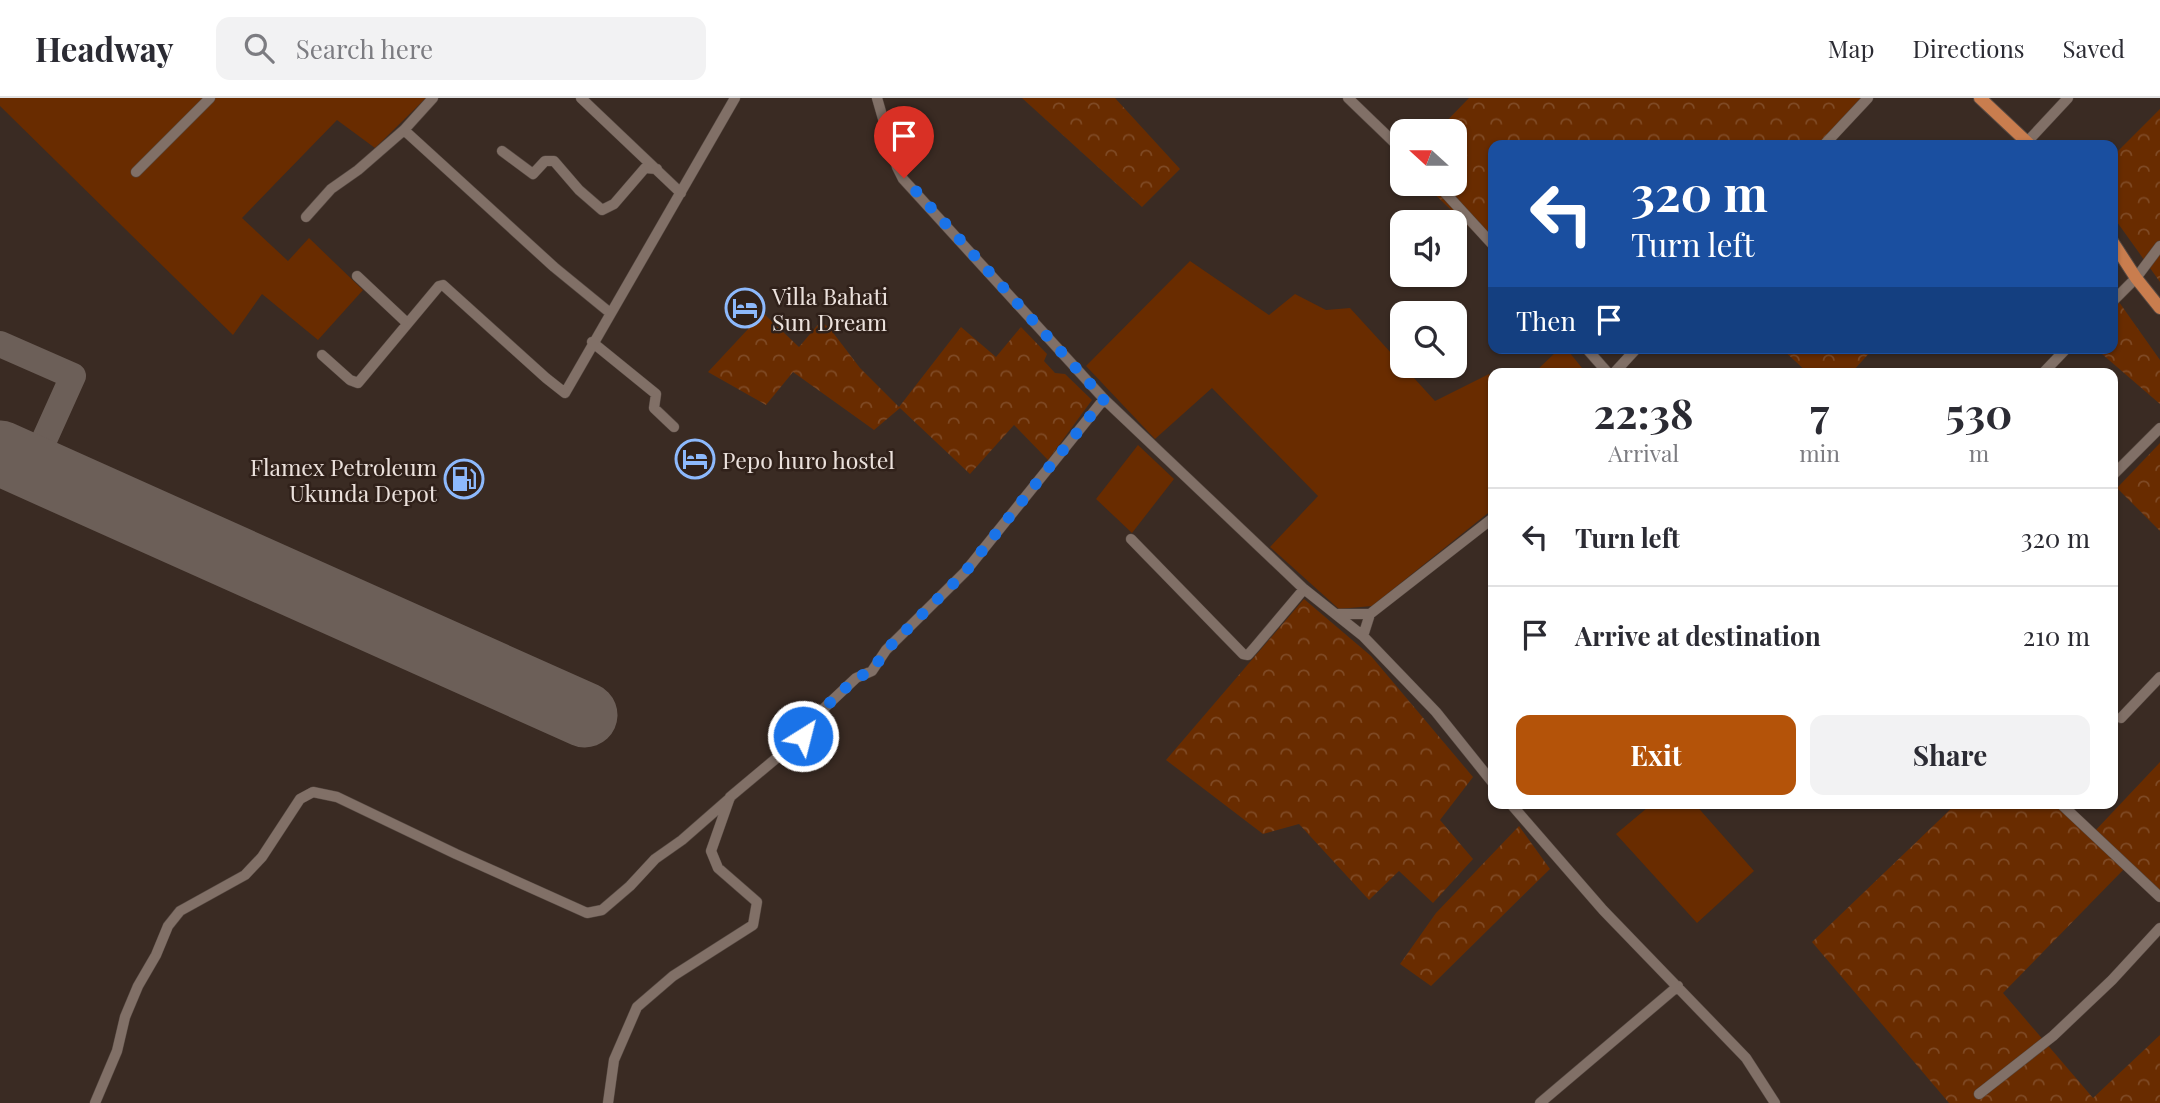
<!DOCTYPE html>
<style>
:root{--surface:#fff;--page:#f2f2f3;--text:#2b2b33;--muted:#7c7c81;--line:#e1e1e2;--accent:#b45309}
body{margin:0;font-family:"Playfair Display",serif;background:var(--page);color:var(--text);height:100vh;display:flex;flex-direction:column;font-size:26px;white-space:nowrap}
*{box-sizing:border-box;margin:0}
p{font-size:23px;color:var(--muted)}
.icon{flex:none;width:38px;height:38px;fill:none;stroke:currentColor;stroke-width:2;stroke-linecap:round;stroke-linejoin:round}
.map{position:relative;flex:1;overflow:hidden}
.details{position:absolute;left:1488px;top:270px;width:630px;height:441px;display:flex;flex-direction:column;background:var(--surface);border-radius:14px;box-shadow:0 2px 5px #0004}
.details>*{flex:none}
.top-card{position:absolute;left:1488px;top:42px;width:630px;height:214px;border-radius:14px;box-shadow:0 2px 5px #0004;background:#1a4fa0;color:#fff;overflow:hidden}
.needle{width:46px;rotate:291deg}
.buttons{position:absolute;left:1390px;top:21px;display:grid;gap:14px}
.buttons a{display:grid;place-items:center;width:77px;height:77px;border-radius:14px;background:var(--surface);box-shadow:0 2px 5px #0004;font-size:35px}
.pin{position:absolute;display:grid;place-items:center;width:60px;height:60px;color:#fff;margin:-72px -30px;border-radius:50% 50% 50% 0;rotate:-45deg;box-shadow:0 0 7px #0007}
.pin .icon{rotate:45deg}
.me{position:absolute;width:77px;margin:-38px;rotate:36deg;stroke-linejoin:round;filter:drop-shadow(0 0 5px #0008)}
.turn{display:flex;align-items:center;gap:24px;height:147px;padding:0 28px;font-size:32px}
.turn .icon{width:91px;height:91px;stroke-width:2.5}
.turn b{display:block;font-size:49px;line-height:60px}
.then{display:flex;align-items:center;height:66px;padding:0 28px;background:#0003;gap:14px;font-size:26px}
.eta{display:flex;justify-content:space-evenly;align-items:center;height:119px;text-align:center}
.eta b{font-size:42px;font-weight:700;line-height:49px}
.button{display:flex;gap:14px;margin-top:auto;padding:14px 28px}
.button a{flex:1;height:80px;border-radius:14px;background:var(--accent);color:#fff;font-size:28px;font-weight:700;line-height:80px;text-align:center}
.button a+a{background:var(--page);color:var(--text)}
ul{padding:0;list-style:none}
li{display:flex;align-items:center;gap:21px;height:98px;padding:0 28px;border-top:2px solid var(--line)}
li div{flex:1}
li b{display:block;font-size:26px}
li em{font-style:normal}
header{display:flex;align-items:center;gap:42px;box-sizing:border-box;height:98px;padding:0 35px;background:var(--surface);border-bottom:2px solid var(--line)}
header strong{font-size:33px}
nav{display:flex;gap:38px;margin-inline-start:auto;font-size:24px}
.search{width:490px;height:63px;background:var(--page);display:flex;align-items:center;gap:18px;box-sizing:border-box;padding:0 24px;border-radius:14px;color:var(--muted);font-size:26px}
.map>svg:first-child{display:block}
</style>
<header>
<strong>Headway</strong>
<div class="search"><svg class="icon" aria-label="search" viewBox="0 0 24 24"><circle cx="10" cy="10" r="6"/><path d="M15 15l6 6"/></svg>Search here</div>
<nav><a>Map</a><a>Directions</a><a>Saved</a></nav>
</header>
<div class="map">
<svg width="2160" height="1005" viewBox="0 0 2160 1005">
<defs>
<pattern id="forest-crowns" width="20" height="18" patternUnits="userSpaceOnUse" patternTransform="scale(1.75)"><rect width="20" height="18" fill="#692c00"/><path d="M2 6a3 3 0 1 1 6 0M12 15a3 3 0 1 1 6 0" fill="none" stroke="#7f4a25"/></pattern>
</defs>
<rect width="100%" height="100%" fill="#3a2b23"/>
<path fill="#692c00" d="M0,0H426L375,50L337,22L242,120L288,163L309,140L363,192L318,242L262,196L233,237L0,8Z
M1190,163L1269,217L1295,196L1326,212L1350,210L1435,303L1489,276L1493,280V411L1372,508L1339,511L1270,449L1318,398L1212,290L1155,341L1086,268Z
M1560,250H1566L1586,275H1534Z
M1138,347L1174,381L1132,435L1096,401Z
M1653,705H1694L1754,773L1697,825L1616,736Z"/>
<path fill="url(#forest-crowns)" d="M1022,0H1115L1180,71L1142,109Z
M1469,0H1865L1821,47H1493V152L1424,86H1454V33H1437Z
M2160,11V184L2112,117V59Z
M2119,204L2160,262V306L2095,250H2112V211Z
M763,215L799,249L821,223L831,232L860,270L899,309L961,229L996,259L1021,229L1047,256L1044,263L1055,275L1065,276L1092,302L1048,362L1014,327L970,376L900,310L874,332L793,274L766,307L708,274Z
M1781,250H1874L1851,275H1808Z
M2160,345V433L2117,390Z
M1304,501L1371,558L1473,679L1440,722L1473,761L1433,805L1399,773L1369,802L1299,726L1263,736L1166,662Z
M2160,664V801L2126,769L2003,895L2093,1000L2160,937V1005H1949L1812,844L1957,705H2062L2093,735Z
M1519,728L1550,771L1431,888L1400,866L1436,815Z"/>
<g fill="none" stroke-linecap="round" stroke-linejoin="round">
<path stroke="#6c5f58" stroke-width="26" d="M0,246L73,278L32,369"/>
<path stroke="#6c5f58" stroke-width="65" d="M0,355L585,617"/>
<defs>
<path id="minor" d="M581,0L681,95
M877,0L897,69L903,81L1104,301L1304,491L1363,538
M1348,0L1402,52
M404,32L554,169L609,214
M2027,44L2068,0
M1824,47L1868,0
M502,53L533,76L545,63H554L579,92L602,112L614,106L645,70L657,71
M136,74L210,0
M1437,86L1493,147
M306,119L331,91L358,72L404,32L433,0
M357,178L407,225
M2112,204L2136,180L2160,148
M592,244L656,296L654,310L674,329
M1586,250L1608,275
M322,257L350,282L358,285L439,188L443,187L546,280L565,295L735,0
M1614,275L1637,250
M2043,275L2067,250
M2112,378L2160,330
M1493,420L1370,516L1363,538L1436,614L1493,685
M1131,441L1243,556L1248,557L1255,549L1304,491
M1337,516H1370
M2121,620L2160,579
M1510,705L1603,812L1746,960L1775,1005
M2060,705L2160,799
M1979,996L2053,938L2112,882L2160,830
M95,1005L117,953L125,919L138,888L156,857L168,828L180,813L245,777L262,759L300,701L313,694L337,699L456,756L587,815L602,812L630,788L655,761L682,742L730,700
M608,1005L614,962L637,909L673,878L753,827L757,804L718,770L711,753L730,699L803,638L820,614L856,580L872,573L886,552L965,474L1104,301
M1540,1005L1678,888"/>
<path id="major" d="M1980,0L2030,47
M2112,143L2136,180L2160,210"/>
</defs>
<use href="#minor" stroke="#564942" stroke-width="11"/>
<use href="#major" stroke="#564942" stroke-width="14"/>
<use href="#minor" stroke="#817067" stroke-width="10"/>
<use href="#major" stroke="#c97d4e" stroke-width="12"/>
</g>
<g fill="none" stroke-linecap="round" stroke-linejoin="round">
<path stroke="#1a73e8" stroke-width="12" stroke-dasharray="0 21.6" d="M803,638L820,614L856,580L872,573L886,552L965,474L1104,301L904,80"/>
</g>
<defs>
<symbol id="hotel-ring" viewBox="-11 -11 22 22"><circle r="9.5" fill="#30211a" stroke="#8db9fc" stroke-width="1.5"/><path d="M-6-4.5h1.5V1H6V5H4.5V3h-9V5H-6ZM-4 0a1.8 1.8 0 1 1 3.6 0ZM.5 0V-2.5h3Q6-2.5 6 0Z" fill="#8db9fc"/></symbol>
<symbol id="fuel-ring" viewBox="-11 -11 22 22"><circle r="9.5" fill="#30211a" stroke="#8db9fc" stroke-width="1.5"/><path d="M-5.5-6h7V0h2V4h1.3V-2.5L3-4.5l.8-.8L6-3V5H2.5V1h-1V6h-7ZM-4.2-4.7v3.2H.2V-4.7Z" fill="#8db9fc"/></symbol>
</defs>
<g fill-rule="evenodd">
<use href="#hotel-ring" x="723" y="188" width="44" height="44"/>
<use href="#hotel-ring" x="673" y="339" width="44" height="44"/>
<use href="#fuel-ring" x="442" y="359" width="44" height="44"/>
</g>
<g text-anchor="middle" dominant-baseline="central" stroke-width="5" stroke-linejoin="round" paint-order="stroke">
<g font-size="23" fill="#ebe1dc" stroke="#30211a" text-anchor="start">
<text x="772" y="197">Villa Bahati<tspan x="772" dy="26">Sun Dream</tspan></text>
<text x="722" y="361">Pepo huro hostel</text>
<text x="437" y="368" text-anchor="end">Flamex Petroleum<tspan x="437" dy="26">Ukunda Depot</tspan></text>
</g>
</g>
</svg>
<div class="buttons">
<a><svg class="needle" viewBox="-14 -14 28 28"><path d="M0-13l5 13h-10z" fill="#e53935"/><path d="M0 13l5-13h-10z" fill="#7c7c81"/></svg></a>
<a><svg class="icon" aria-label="sound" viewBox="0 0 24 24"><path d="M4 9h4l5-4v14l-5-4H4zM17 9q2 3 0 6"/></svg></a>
<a><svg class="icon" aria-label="search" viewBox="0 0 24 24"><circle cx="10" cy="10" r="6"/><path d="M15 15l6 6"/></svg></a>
</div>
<div class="pin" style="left:904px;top:80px;background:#d93025"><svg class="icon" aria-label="arrive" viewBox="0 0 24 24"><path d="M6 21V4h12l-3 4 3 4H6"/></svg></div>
<svg class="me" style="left:803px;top:638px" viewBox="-20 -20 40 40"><circle r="17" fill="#1a73e8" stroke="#fff" stroke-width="3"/><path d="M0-11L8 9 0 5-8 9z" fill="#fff"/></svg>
<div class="top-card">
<div class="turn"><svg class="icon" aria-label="left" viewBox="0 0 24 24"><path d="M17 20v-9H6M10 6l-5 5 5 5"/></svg><div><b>320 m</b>Turn left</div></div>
<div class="then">Then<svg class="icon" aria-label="arrive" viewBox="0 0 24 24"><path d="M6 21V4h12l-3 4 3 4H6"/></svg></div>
</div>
<section class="details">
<div class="eta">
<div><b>22:38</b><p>Arrival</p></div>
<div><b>7</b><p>min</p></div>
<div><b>530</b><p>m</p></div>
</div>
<ul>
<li><svg class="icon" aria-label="left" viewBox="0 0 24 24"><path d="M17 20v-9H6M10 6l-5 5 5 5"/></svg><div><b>Turn left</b></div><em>320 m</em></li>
<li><svg class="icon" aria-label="arrive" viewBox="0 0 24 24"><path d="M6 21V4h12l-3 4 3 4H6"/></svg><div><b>Arrive at destination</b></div><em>210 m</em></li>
</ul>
<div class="button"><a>Exit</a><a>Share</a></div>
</section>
</div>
